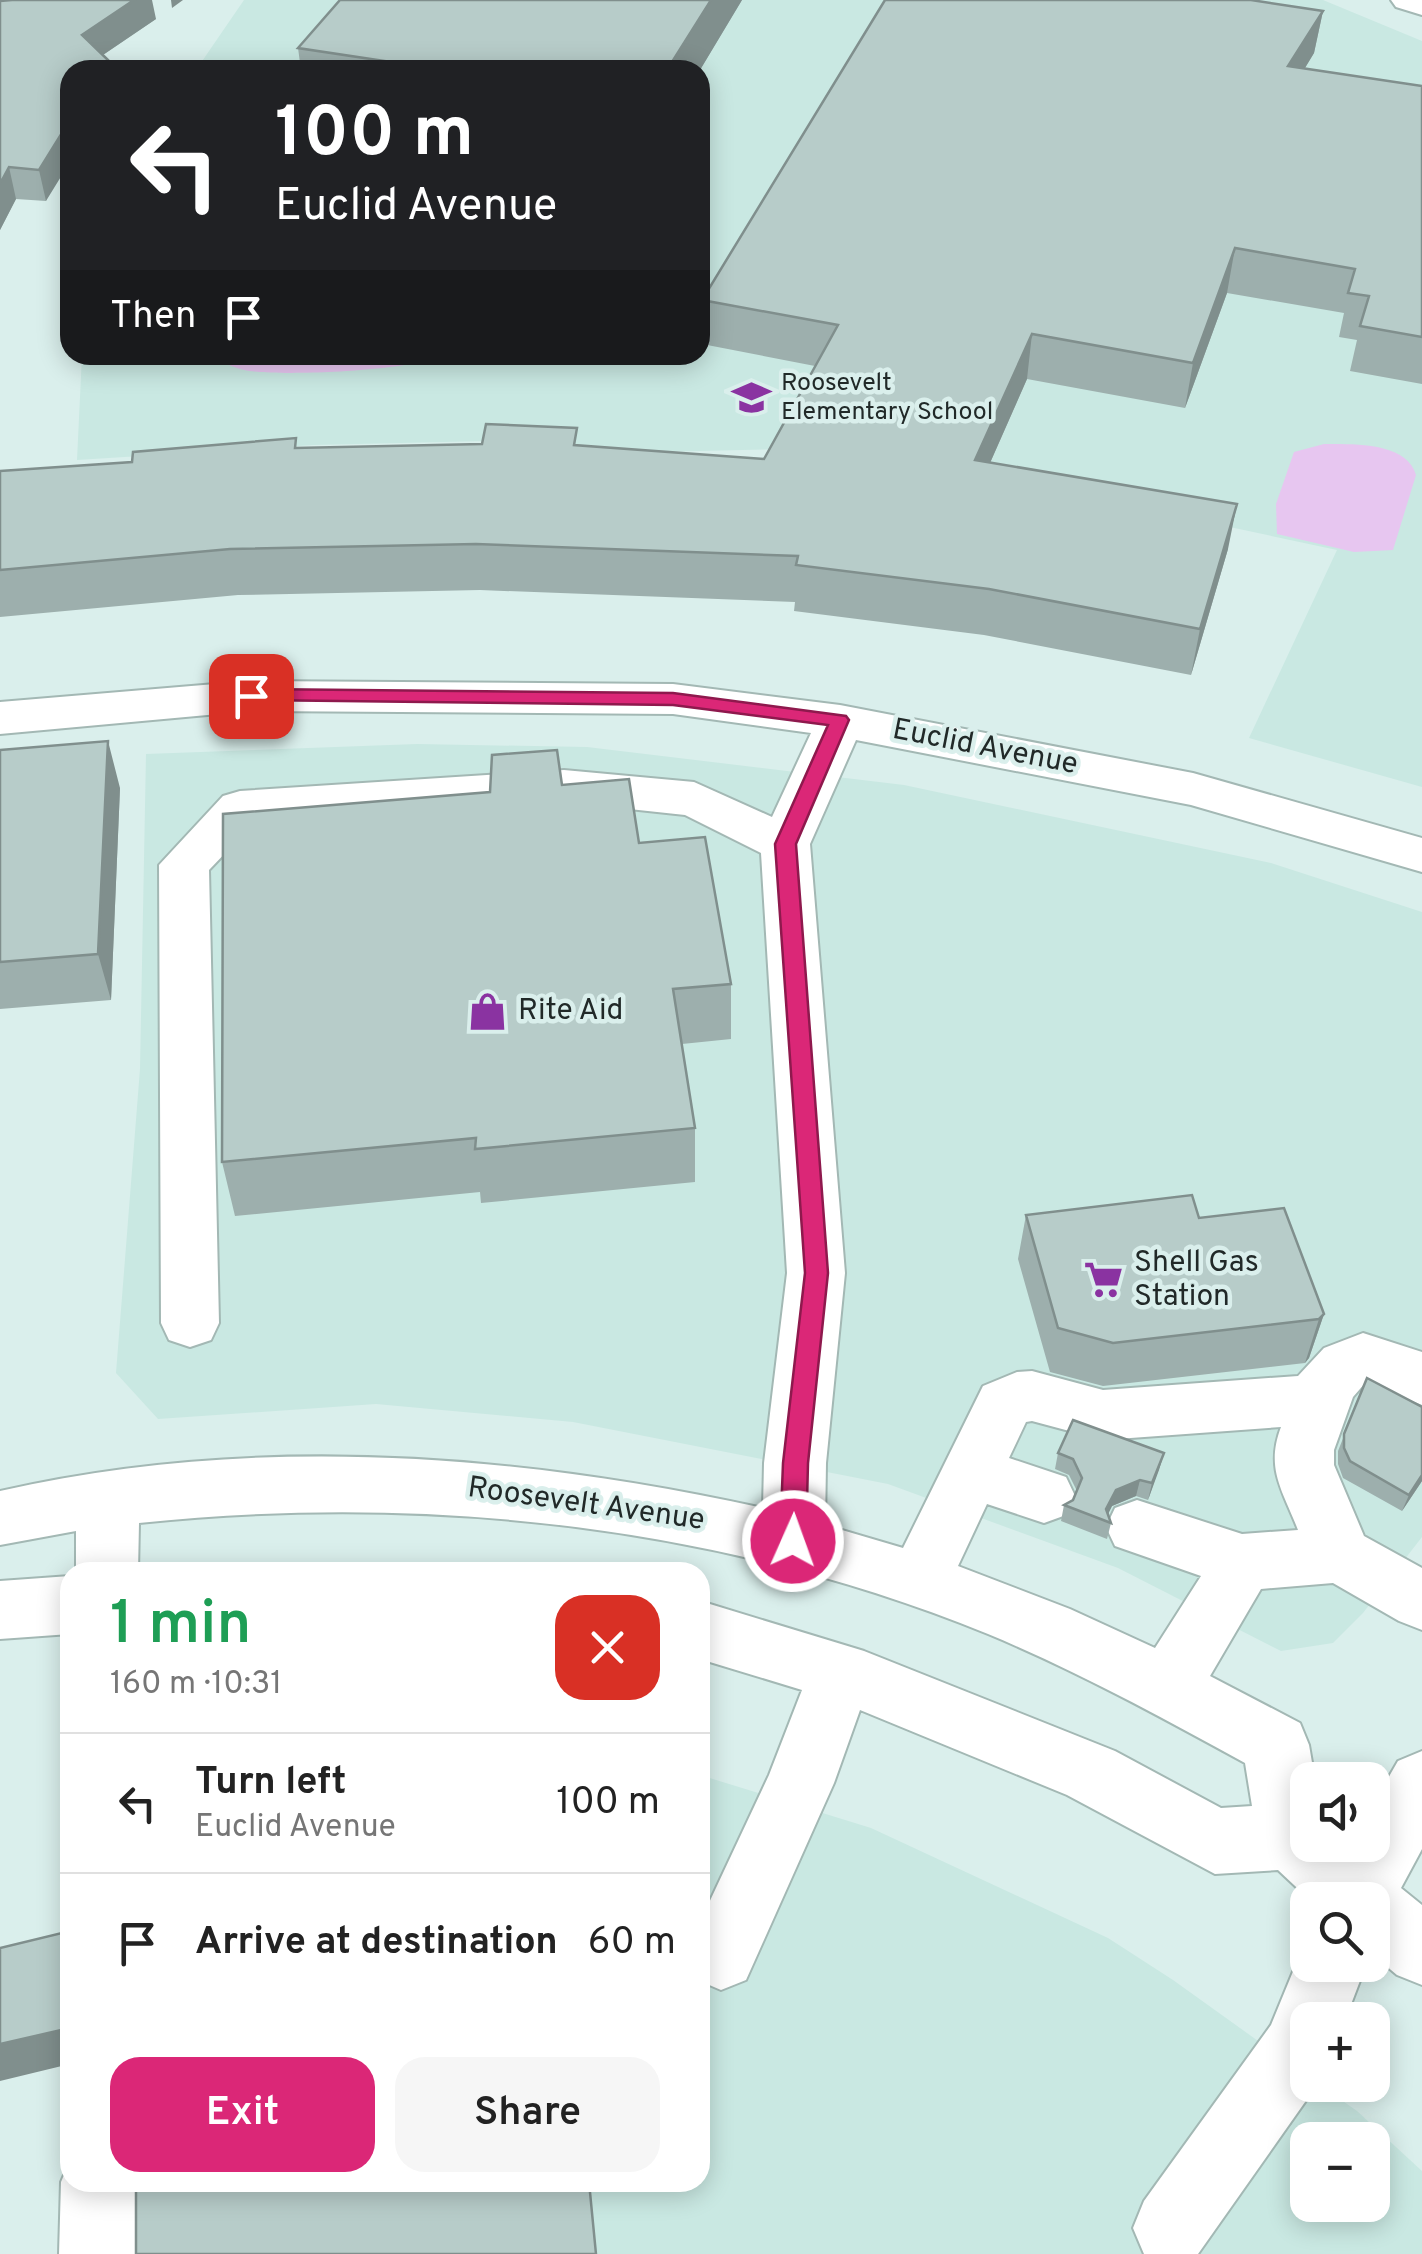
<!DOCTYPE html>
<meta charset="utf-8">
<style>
:root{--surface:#fff;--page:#f6f6f6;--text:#222;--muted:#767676;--line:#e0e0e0;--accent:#db2777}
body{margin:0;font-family:Overpass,sans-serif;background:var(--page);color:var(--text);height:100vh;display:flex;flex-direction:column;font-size:38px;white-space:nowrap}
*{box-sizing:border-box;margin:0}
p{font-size:32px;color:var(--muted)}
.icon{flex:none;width:55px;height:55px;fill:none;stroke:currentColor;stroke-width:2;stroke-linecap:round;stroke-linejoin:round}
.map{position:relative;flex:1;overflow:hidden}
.side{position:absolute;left:60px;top:1562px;width:650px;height:630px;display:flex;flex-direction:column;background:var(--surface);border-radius:30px;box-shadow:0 5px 25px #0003}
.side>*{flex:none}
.guide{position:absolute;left:60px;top:60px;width:650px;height:305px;border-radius:30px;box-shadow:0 5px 25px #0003;background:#202124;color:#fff;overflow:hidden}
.controls{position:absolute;left:1290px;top:1762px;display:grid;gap:20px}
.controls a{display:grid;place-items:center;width:100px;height:100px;border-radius:20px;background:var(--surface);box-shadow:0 5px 25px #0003;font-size:50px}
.pin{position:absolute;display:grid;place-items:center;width:85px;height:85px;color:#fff;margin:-42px;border-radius:20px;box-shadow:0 5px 15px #0006}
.me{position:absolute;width:110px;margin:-55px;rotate:2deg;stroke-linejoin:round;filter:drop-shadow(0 0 8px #0008)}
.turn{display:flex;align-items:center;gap:35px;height:210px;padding:0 50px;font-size:45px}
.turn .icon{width:130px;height:130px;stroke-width:2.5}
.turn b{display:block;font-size:70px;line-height:85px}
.then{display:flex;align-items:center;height:95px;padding:0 50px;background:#0003;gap:20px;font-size:38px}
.round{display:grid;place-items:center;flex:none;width:105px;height:105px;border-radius:30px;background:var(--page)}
.headline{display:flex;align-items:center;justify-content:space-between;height:170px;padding:0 50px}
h1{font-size:60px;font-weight:600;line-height:75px;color:#1e9e55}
.primary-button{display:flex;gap:20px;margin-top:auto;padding:20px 50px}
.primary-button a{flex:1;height:115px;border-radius:30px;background:var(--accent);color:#fff;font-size:40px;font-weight:600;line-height:115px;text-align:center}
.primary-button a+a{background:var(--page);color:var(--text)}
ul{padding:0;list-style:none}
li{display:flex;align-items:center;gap:30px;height:140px;padding:0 50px;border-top:2px solid var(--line)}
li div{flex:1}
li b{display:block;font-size:38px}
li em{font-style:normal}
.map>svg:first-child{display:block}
</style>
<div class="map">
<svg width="1422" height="2254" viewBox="0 0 1422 2254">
<rect width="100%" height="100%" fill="#daefec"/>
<path fill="#c9e8e2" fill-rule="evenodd" d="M244,0H1323L1422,41V787L1249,738L1337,550L1000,478L822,448L656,452L486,441L314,445L77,460L82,355H700V70H196Z
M417,744L587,747L904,785L1271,863L1422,912V1537L1363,1613L1333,1643L1281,1651L1118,1568L888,1484L573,1422L376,1404L158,1419L116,1373L140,1069L146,754Z
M700,1775L871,1828L1108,1938L1173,1980L1307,2076L1308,2085H1320L1357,2111L1422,2171V2254H163L162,2183L700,2182ZM1308,2140H1372V2205H1308Z"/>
<path fill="#e7c6f0" d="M207,355H440C417,371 276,377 244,370C231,367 218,360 207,355Z
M1324,444C1353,444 1407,442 1416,475L1393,550L1354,552L1277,534L1276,504L1294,452Z"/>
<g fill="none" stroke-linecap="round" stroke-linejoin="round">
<defs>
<path id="minor" d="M1391,0H1422V15L1396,7Z
M251,681L673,684L840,705L1193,773L1422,838V872L1191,805L856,740L810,844L845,1273L826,1463L825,1525L903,1548L983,1386L1017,1372L1032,1371L1103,1390L1298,1376L1324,1348L1363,1333L1422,1352V1405L1366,1382L1353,1397L1334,1450V1465L1364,1536L1422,1568V1630L1399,1621L1333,1583L1261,1589L1210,1676L1300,1723L1309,1745L1315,1780H1308V1845H1372V1806L1398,1761L1422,1751V1849L1401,1888L1422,1905V1985L1397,1975L1372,1954V1900H1310L1278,1870L1215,1874L1067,1795L860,1710L834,1783L746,1980L721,1990L700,1981V1922L769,1775L802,1690L700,1659V1601L864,1651L1115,1751L1221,1808L1252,1806L1245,1763C1161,1717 1077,1671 988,1634C720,1525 426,1493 139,1523L138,1572H76V1531L0,1545V1491C250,1434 514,1453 763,1508L764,1463L787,1273L761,853L685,815L564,802L253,824L209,870L219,1323L211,1340L190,1347L169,1340L161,1323L159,865L223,796L240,791L564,770L694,782L772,817L811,733L673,714L251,711L0,734V702ZM1032,1421L1103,1440L1281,1427C1265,1469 1283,1491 1298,1530L1242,1534L1137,1500L1115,1508L1106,1527L1115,1546L1201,1576L1155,1648L1070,1609L958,1566L987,1504L1044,1523L1066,1515L1075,1496L1066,1477L1009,1458L1026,1422Z
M70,1576V1634L0,1639V1581Z
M1306,1940L1308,1965H1366L1345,2020H1308V2085H1317L1198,2254H1144L1133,2228L1144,2201L1271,2025Z
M70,2161V2182H137L135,2254H59L61,2182Z"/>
</defs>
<use href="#minor" stroke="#a3b8b4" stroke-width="4"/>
<use href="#minor" fill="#fff" fill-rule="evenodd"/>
</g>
<path fill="#9dafad" d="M742,0L700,70H301L298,48Z
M0,1L156,19L103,55L108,60L110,70H70L46,201L16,199L0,230Z
M1323,11L1314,53L1305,68L1422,86V384L1350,371L1357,340L1339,337L1344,313L1227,293L1185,408L1027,379L990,463L1228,549L1191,675L984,635L794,611L795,602L480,590L238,595L0,617V471L132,462L298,448L578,445L764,459L815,366L702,344V300Z
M0,750L120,788L111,1000L0,1009Z
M562,785L639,843L731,984V1039L682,1044L695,1128V1182L481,1203L480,1192L235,1216L222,1162L490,792Z
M1026,1215L1199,1218L1324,1314L1309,1358L1305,1363L1103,1386L1050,1372L1018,1259Z
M1367,1378L1422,1481L1402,1511L1343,1478L1338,1464V1451Z
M1058,1453H1164L1148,1500L1136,1496L1112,1506L1108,1514L1111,1523L1107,1539L1061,1521L1064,1505L1073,1500L1077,1491L1069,1475L1055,1469Z"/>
<path fill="#808f8d" d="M134,0H152L156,19L88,65L82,35Z
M171,0H183L172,8Z
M711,0H742L700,70H667Z
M1323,11L1314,53L1280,109L1288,66Z
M70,120V162L46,201L39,170Z
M9,167L16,199L0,230V184Z
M1235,248L1227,293L1185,408L1193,363Z
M1032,334L1027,379L971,506L975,460Z
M1237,504L1228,549L1191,675L1200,629Z
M108,741L120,788L111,1000L98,954Z
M1324,1314L1309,1358L1305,1363L1319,1319Z
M1164,1453L1159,1470L1148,1500L1152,1483Z
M1422,1475V1481L1402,1511L1409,1495Z
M1140,1480L1136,1496L1112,1506L1105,1520L1106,1509L1116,1490Z
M70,2028V2064L0,2081V2044Z"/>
<path fill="#b7ccc9" stroke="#808f8d" stroke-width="2.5" d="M12,0H134L82,35L108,60L102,70H70V120L39,170L9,167L0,184V1Z
M340,0H711L667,70H444L298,48Z
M885,0H1251L1323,11L1288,66L1422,86V337L1360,326L1369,296L1348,293L1355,269L1235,248L1193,363L1032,334L975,460L1237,504L1200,629L989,589L796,565L798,556L476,544L230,549L0,570V471L132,462L133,452L296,438L295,448L482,444L486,424L577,428L574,445L764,459L838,325L702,300Z
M108,741L98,954L0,962V750Z
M557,750L562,785L629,779L639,843L705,837L731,984L673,989L695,1128L475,1149L476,1138L222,1162L223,814L490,792L492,755Z
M1192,1195L1199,1218L1284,1208L1324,1314L1319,1319L1113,1343L1058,1328L1026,1215Z
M1367,1378L1422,1407V1475L1409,1495L1350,1461L1344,1448V1434Z
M1073,1420L1164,1453L1152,1483L1140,1480L1116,1490L1106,1509L1111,1523L1064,1505L1073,1500L1082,1478L1073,1459L1058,1453Z
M70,1931V2028L0,2044V1948Z
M136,2182H589L596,2254H136Z"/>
<path fill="#db2777" stroke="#8e194d" stroke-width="2.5" d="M251,689L673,693L846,716L849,720L796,844L828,1273L808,1463L806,1541L802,1549L793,1552L784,1549L780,1541L783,1463L805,1273L775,844L828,725L673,705L244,700L241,696Z"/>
<defs>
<symbol id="school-bare" viewBox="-9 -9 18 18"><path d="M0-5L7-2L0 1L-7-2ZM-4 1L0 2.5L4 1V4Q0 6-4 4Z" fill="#8a33a1" stroke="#daefec" stroke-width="2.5" paint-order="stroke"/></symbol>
<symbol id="shop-bare" viewBox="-9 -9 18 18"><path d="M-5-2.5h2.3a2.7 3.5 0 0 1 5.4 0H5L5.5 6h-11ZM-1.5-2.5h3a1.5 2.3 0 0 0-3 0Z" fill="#8a33a1" stroke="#daefec" stroke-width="2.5" paint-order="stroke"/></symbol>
<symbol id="supermarket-bare" viewBox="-9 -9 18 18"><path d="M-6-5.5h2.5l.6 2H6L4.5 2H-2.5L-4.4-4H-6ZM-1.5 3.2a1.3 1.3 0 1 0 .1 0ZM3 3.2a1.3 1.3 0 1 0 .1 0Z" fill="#8a33a1" stroke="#daefec" stroke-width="2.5" paint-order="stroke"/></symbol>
</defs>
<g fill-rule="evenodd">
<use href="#school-bare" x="724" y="370" width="55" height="55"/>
<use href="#shop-bare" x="460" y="984" width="55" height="55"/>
<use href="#supermarket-bare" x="1076" y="1252" width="55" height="55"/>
</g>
<g text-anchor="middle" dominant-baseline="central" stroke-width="9" stroke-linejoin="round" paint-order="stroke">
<g font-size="25" fill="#212928" stroke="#daefec" text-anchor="start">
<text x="781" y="384">Roosevelt<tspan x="781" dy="29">Elementary School</tspan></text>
</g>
<g font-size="30" fill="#212928" stroke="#daefec">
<text transform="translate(985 748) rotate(11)">Euclid Avenue</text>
<text transform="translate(586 1505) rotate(8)">Roosevelt Avenue</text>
</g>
<g font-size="30" fill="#212928" stroke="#daefec" text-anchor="start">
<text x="518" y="1011">Rite Aid</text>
<text x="1134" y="1263">Shell Gas<tspan x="1134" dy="34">Station</tspan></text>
</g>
</g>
</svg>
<div class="controls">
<a><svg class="icon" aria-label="sound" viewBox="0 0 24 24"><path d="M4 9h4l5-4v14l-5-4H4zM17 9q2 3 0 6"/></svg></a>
<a><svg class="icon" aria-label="search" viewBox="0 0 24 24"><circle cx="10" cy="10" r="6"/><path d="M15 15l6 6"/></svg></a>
<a>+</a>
<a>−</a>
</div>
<div class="pin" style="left:251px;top:696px;background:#d93025"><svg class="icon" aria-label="arrive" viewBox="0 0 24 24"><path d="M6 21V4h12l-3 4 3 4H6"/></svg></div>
<svg class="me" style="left:793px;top:1541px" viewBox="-20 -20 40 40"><circle r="17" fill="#db2777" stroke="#fff" stroke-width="3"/><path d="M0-11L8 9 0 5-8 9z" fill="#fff"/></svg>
<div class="guide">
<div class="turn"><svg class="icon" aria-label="left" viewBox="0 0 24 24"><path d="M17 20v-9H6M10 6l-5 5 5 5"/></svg><div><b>100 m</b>Euclid Avenue</div></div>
<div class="then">Then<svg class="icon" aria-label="arrive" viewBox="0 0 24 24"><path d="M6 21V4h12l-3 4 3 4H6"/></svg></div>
</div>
<section class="side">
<div class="headline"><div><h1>1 min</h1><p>160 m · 10:31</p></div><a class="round" style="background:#d93025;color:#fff"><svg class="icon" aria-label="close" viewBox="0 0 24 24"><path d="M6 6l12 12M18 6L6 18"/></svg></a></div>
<ul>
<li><svg class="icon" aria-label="left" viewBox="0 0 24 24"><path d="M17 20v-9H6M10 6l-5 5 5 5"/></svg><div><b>Turn left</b><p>Euclid Avenue</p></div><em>100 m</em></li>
<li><svg class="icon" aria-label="arrive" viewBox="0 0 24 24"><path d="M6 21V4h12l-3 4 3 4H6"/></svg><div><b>Arrive at destination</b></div><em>60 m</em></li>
</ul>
<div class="primary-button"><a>Exit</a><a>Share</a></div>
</section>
</div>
